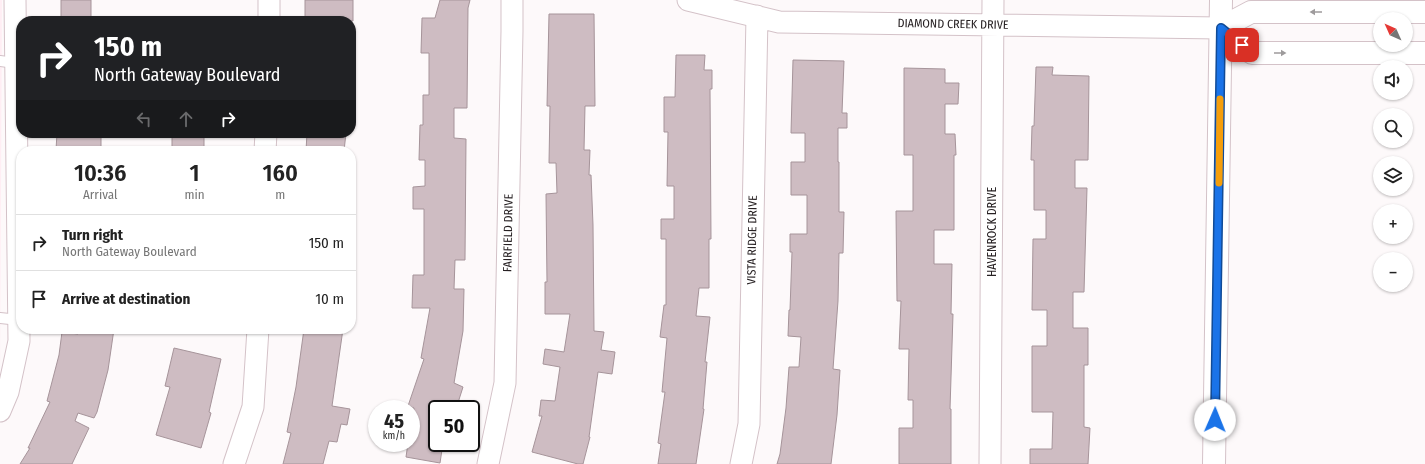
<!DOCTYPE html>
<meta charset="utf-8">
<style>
:root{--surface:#fff;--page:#f6f6f6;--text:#222;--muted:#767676;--line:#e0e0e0}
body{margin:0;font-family:"Fira Sans Condensed",sans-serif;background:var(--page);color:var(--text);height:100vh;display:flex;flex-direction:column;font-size:15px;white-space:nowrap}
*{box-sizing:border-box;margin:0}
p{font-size:13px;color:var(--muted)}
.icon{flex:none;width:22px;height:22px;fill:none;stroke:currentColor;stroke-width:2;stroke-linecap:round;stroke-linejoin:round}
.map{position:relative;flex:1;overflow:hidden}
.sheet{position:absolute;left:16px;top:146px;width:340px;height:188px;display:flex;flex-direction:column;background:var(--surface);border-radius:16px;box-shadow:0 1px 3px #0004}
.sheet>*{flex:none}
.hud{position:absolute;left:16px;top:16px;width:340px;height:122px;border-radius:16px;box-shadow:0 1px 3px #0004;background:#202124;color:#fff;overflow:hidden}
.needle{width:26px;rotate:315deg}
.fabs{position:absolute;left:1373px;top:12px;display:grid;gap:8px}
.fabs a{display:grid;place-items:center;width:40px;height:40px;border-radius:50%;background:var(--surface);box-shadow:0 1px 3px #0004;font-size:20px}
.speed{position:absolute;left:368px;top:400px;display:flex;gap:8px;font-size:20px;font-weight:700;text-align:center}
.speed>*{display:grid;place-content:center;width:52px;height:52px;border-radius:50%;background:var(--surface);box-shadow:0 1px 3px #0004;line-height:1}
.speed small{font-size:10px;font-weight:400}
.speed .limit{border:2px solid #111;border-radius:6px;background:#fff;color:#111}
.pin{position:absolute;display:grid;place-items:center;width:34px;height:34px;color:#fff;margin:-17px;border-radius:8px;box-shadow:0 2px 6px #0006}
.me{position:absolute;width:44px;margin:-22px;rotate:1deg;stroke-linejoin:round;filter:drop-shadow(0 0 3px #0008)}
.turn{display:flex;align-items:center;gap:14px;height:84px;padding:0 12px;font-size:18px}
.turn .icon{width:52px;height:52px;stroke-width:2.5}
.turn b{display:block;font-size:28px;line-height:34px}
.lanes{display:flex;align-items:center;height:38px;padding:0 12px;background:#0003;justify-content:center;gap:20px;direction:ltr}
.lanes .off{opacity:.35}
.eta{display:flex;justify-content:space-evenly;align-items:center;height:68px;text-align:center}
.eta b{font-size:24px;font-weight:600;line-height:28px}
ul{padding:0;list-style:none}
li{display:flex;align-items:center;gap:12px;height:56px;padding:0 12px;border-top:1px solid var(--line)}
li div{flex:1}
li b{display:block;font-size:15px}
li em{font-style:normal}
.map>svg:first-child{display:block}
</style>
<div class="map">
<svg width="1425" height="464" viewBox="0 0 1425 464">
<rect width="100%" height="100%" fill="#fdf9fa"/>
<path fill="#ffeef4" d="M0,0H2L0,379Z"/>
<path fill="#cebcc2" stroke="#a6949a" d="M61,0H91V21H61Z
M305,0H353V21H305Z
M440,0H470L468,8L467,108H454V138L466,139L465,260H455L454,289H464L463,331L454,383L463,387L456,409H437V443H443L440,463L406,457L408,443H411V425L414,408L408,406L424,359L421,358L430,308H412L413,275H424V209H413V187L425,186V160H419L420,125H423V95H429V53H421L422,18H435Z
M549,14H594L595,106H585L584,150H590L589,175H591L593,225L594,331L604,332L601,350L615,352L612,374L598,372L589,437H590L583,464H578L532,452L542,416H539L541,400L555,401L560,367L543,364L545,349L564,352L570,314H545V282H547L546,194L557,193L556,163H549L550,106H547Z
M676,55H705L704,70H712V89H710L711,239H709V288H699L696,316L710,317L705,362H707L703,409H704L696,464H658L661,444L658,443L665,392H662L667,338L660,337L664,305H666V239H661V219H674V186H667L668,132H664V97H675Z
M793,60L844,61L842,113H847V128H838V162H839V212H844L843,253H839L838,301L833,369L840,370L837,415L831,464H777L780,454L786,408L789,367H799L801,337L788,336L789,310H790L792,252H790V234H807V195H791V162H805V133H791Z
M1036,67H1053L1052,75L1089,76L1088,160H1075V188H1087L1084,292H1073V328H1088V365H1084V427L1090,428L1088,464H1030V449H1052L1053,412H1032V346H1047V310H1032L1033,239H1046V210H1034V160H1031L1032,126H1034Z
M904,68L945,69V83H959L958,104H945V134H955L956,155H954V230H934V264H952L951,314H953L950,409H951V464H899V428H913V400H908L909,349H899L901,301H897L896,211H913V155H904Z
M57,133H101V151L56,150Z
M172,133H204V151H172Z
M307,133H346L344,151H306Z
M79,329H114L108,370L97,412L94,418L78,413L75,421L89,428L72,464H20L30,448H28L50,402L47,401L59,355L62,332L78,334Z
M304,329H343L332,406L350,409L347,425L341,424L337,442L329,441L323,464H283L291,433L287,432L296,387Z
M174,348L221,359L209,412L211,413L201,448L156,435L170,387L165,386Z"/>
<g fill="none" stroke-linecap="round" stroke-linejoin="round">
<defs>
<path id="lane" d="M0,61L15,63
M0,318L19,320"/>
<path id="street" d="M688,0L779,22L1221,28
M269,21V0
M265,151L266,133
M0,411L8,392L19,341L15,0
M234,464L253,407L258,329
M488,464L505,383L512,31V0
M741,464L749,424L757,16
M990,464L993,0"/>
<path id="secondary" d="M1221,28L1252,53H1425
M1221,28L1251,12H1425
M1214,464L1221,0"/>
</defs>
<use href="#lane" stroke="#d4c2c8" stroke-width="12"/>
<use href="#street" stroke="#d4c2c8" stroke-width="23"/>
<use href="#secondary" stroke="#d4c2c8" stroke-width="24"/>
<use href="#lane" stroke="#fff" stroke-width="10"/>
<use href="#street" stroke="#fff" stroke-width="21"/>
<use href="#secondary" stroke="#fff" stroke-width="22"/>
</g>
<defs><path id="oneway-solid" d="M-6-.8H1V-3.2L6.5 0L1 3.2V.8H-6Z"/></defs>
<g fill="#9e9b9c">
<use href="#oneway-solid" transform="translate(1316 12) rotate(180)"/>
<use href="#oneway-solid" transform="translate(1280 53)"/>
</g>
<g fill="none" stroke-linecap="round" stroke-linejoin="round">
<defs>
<path id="route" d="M1215,420L1221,28L1242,45"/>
</defs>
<use href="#route" stroke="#114b97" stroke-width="10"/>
<use href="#route" stroke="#1a73e8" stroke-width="7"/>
<path stroke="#f59e0b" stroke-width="7" d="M1219,183L1220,99"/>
</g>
<g text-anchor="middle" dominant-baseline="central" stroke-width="3" stroke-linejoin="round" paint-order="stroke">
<g font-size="12" fill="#272123" stroke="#fff">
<text transform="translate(953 24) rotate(1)">DIAMOND CREEK DRIVE</text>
<text transform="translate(992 232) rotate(-90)">HAVENROCK DRIVE</text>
<text transform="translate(508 233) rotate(-89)">FAIRFIELD DRIVE</text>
<text transform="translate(752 240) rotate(-89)">VISTA RIDGE DRIVE</text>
</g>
</g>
</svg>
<div class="fabs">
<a><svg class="needle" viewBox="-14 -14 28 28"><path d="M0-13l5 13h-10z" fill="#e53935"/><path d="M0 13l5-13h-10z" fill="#767676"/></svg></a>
<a><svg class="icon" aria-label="sound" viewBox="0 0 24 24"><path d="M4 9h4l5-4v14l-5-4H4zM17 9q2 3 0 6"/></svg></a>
<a><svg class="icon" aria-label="search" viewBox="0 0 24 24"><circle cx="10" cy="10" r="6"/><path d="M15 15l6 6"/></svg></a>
<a><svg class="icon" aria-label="layers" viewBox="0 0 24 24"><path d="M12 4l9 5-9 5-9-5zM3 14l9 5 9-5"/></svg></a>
<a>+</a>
<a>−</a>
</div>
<div class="speed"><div>45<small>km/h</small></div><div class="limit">50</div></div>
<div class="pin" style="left:1242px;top:45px;background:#d93025"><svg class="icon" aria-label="arrive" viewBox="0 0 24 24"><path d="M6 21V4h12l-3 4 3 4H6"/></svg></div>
<svg class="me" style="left:1215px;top:420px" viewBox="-20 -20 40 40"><circle r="19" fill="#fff"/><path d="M0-13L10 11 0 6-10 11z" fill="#1a73e8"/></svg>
<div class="hud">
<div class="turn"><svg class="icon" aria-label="right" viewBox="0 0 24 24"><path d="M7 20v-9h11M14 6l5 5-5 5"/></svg><div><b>150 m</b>North Gateway Boulevard</div></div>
<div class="lanes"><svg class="icon off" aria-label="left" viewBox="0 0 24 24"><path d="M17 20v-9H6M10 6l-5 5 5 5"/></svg><svg class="icon off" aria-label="ahead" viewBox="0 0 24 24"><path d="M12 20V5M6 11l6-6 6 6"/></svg><svg class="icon" aria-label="right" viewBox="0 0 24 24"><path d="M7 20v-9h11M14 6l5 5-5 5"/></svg></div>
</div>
<section class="sheet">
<div class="eta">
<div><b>10:36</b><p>Arrival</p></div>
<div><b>1</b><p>min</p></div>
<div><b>160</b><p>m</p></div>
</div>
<ul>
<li><svg class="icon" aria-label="right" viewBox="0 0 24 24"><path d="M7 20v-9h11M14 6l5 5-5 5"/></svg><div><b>Turn right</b><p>North Gateway Boulevard</p></div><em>150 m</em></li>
<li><svg class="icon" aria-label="arrive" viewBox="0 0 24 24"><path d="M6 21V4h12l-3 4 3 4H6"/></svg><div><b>Arrive at destination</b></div><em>10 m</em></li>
</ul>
</section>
</div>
